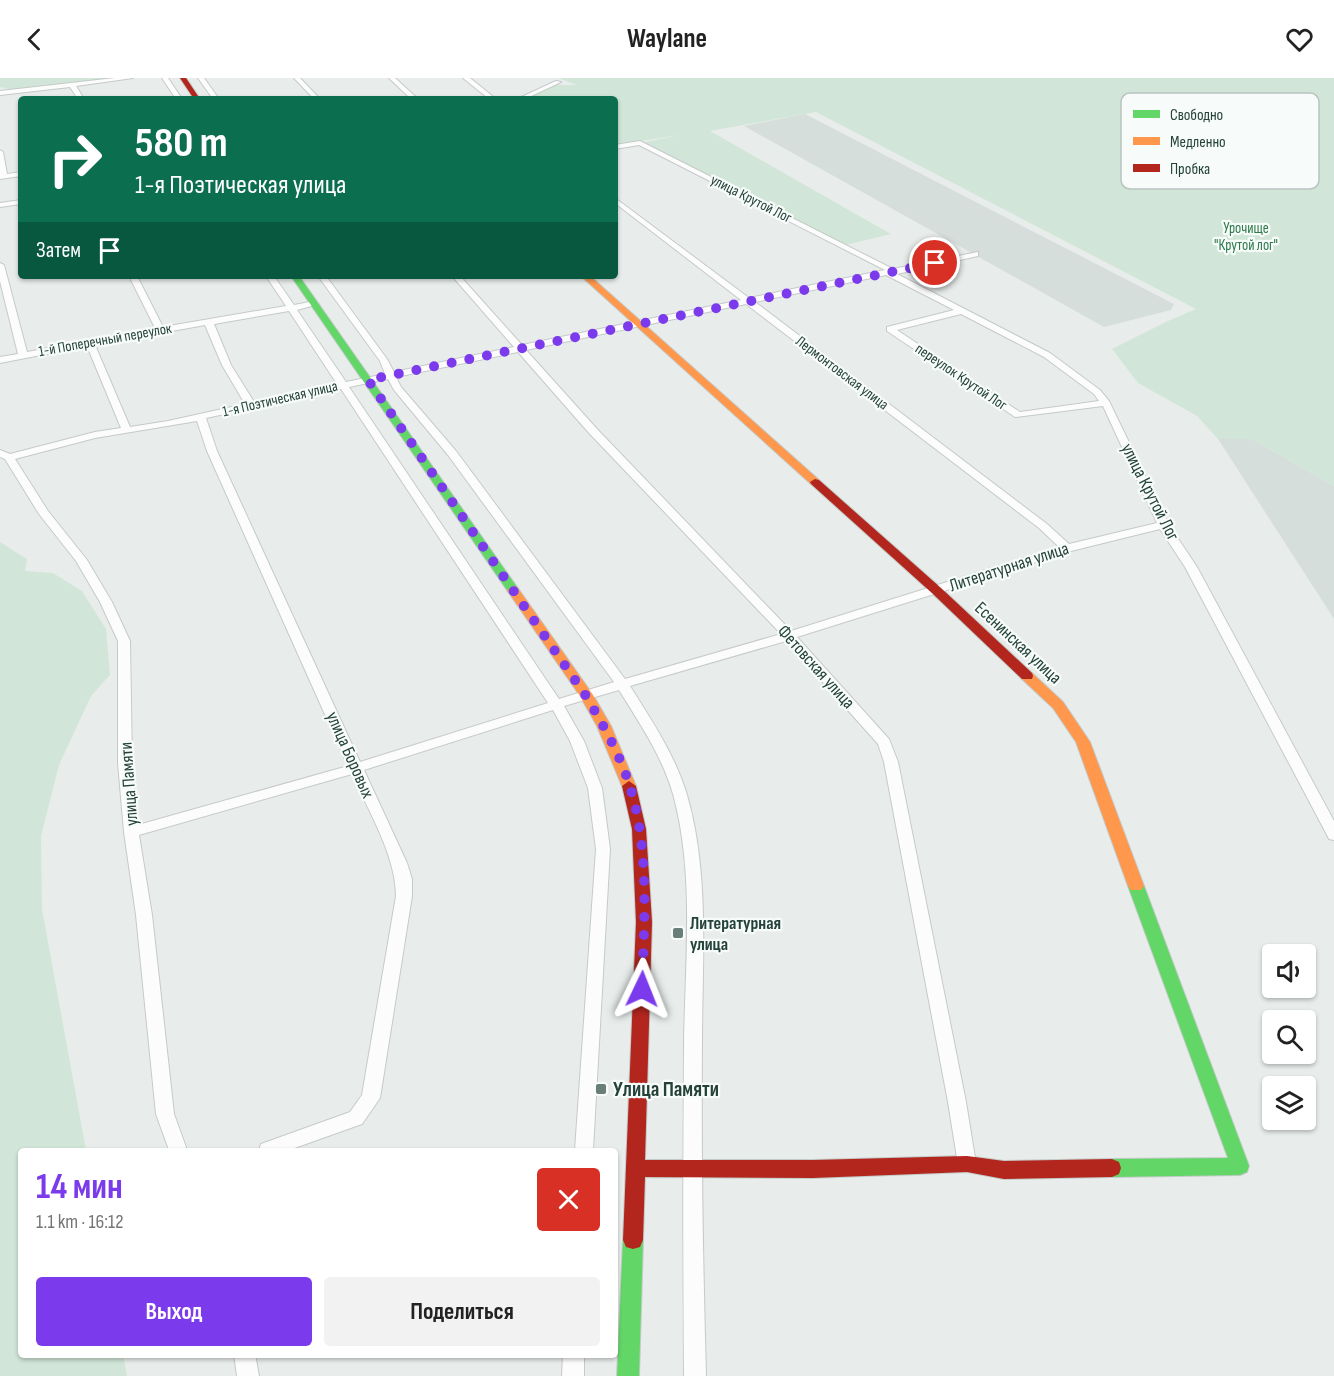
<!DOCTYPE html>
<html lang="ru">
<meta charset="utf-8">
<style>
:root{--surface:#fff;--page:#f2f2f2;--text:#222;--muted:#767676;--accent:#7c3aed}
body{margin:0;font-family:"Sofia Sans Condensed",sans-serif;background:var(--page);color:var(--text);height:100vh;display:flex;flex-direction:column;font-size:22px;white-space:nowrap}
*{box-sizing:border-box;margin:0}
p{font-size:20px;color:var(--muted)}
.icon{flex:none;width:33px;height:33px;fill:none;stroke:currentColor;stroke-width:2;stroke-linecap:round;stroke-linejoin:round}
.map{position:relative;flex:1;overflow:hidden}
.details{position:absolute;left:18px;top:1070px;width:600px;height:210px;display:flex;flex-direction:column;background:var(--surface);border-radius:6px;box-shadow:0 2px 4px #0004}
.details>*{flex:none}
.guide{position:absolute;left:18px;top:18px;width:600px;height:183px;border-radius:6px;box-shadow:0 2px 4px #0004;background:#0b6e4f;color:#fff;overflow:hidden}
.buttons{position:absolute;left:1262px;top:866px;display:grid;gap:12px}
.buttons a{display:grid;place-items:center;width:54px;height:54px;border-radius:6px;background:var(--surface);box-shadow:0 2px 4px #0004;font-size:30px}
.pin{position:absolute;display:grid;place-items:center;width:51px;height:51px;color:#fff;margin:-26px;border:3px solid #fff;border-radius:50%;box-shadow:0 2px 6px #0007}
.me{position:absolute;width:66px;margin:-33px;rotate:2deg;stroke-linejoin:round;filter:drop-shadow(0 0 4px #0008)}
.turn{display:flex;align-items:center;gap:21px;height:126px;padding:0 18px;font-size:27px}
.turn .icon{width:78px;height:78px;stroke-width:2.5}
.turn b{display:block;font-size:42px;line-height:51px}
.then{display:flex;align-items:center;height:57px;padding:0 18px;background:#0003;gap:12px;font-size:22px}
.round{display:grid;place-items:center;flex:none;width:63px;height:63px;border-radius:6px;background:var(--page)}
.headline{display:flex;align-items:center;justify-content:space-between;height:102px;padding:0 18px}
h1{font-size:36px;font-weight:700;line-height:45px;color:var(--accent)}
.action{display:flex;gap:12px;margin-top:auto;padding:12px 18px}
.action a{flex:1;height:69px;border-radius:6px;background:var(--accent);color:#fff;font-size:24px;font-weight:700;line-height:69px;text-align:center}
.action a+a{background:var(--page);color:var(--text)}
header{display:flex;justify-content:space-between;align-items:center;height:78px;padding:0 18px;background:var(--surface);font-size:27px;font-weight:700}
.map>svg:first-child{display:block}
</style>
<header><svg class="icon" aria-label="back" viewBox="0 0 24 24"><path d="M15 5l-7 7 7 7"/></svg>Waylane<svg class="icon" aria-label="heart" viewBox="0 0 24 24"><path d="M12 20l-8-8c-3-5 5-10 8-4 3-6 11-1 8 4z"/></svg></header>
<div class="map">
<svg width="1334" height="1298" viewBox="0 0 1334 1298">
<rect width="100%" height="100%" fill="#e8edeb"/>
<path fill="#d6dedb" d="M805,36L1174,226L1171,232L1104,249L744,48Z
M1218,361H1252L1334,408V541Z"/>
<path fill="#d1e6d8" d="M0,0H115L12,12L0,9Z
M558,0H1334V408L1252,361H1218L1197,338L1138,305L1112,271L1168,243L1196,231L816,34L710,53L891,156L846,167L640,65L680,57L615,67V21H523L556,7H577Z
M0,464L27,481L25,493L53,495L82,513L106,551L110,597L91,618L59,687L41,758L42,831L86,1072H21V1276L123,1277L127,1298H0Z"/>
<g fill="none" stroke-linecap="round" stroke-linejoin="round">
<defs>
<path id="street" d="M115,0H133L76,8L84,21H78L70,9L0,17V13Z
M162,0H168L182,21H176Z
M198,0H204L219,21H213Z
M294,0H300L320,21H314Z
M389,0H395L418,21H411Z
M463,0H470L496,21H489Z
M556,3L561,4L525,21H517Z
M640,63L893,191L978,174V178L897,196L1050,275L1100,312L1109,323L1169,447L1197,489L1334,743V762L1329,761L1327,757L1185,489L1160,451L1071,473L797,559L889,661L898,684L966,1024L976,1086L974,1092L967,1094L960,1092L958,1086L948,1024L884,684L878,666L786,563L630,608C652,643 675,677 687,717C710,796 702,884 702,966C701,1077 703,1187 706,1298H684C683,1187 683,1077 684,966C685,884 695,796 673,716C662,678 640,646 619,612L564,628L584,663L602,710L610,771L593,1072H575L596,771L588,710L570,663L553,632L364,692L407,785L412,801V818L380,1020L362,1046L289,1072H259L261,1066L350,1034L362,1017L396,818C396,778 368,732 352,696L139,757L152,837L174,1036L187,1072H169L156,1036L136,837L124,754L118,685V563L100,524L76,483L39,436L5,381L0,379V372L10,376L95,354L121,350L87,268L0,285V279L18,276L0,203V185L4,187L27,274L155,250L129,198H137L163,249L286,228L266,198H274L294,227L315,223L319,226L297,232L346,304L385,296L380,283L318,198H326L387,281L394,294L514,269L452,198H460L522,267L741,222L615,125V120L749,220L885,192L639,67L615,71V67ZM886,197L954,232L887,249V253L1015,339L1103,328L1157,445L1069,466L1047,446L755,224ZM746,226L1039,450L1059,469L791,553L597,351L526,272ZM289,233L337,306L254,324L231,287L214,246ZM961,236L1044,279L1094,316L1099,323L1020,334L897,252ZM205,247L222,287L245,326L168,343L130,349L95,267ZM518,274L589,355L781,556L625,601L456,373L401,309L396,299ZM388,301L394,312L448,377L614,604L559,621L349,309ZM341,311L548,625L360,684L217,373L206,340ZM197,343L207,373L348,688L138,747L132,685L130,563L112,524L87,482L48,433L15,381L95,360Z
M0,72L3,74L7,96L21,94V98L0,101Z
M21,122V126L0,129V125Z
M234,1276H255L259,1298H237Z
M563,1276H584V1298H562Z"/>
<path id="fast" d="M291,198H299L519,512L517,515H509Z
M1136,802L1141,804L1144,808L1249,1088L1247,1094L1240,1097L1112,1099L1105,1096L1103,1090L1105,1084L1112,1081L1228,1080L1128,808L1131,804Z
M633,1153L640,1155L643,1162L639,1298H617L623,1162L626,1155Z"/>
<path id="slow" d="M581,198H590L819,402V406H811Z
M513,508L517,509L593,617L611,648L636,708L634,711L629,713L622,708L597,648L580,618L507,512Z
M1027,594L1032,595L1063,624L1090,664L1144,808L1141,812H1131L1128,808L1076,664L1053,630L1022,601L1021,598Z"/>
<path id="jam" d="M180,0H186L200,21H194Z
M815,401L819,402L941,510L1032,595L1033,598L1032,601H1022L933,516L811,406L810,404Z
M629,703L636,708L646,751L652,844L645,1082H813L967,1078L1004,1083L1112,1081L1119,1084L1121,1090L1119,1096L1112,1099L1004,1101L967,1094L813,1100L645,1099L643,1162L640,1169L633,1171L626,1169L623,1162L636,844L632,751L622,708Z"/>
</defs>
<use href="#street" stroke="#c5cac8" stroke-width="2"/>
<use href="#fast" stroke="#c3cbc8" stroke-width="2"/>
<use href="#slow" stroke="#c3cbc8" stroke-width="2"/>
<use href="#jam" stroke="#c3cbc8" stroke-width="2"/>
<use href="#street" fill="#fcfcfc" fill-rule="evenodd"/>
<use href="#fast" fill="#63d668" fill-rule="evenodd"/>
<use href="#slow" fill="#ff974d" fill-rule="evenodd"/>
<use href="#jam" fill="#b3261e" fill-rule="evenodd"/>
</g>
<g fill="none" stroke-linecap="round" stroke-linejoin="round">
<path stroke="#7c3aed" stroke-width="10" stroke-dasharray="0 18" d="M642,911C644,845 650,773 630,709C620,676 603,647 586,618L368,302L935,185"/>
</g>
<g fill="#697e78" stroke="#f7fbf9" stroke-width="2">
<rect x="672" y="849" width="12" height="12" rx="3"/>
<rect x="595" y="1005" width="12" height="12" rx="3"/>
</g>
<g text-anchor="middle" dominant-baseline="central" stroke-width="4.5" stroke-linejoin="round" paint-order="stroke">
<g font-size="15" fill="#24423a" stroke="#f7fbf9">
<text transform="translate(751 121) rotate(27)">улица Крутой Лог</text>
<text transform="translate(105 262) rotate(-10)">1-й Поперечный переулок</text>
<text transform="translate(842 295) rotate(37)">Лермонтовская улица</text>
<text transform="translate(961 299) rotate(34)">переулок Крутой Лог</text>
<text transform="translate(280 321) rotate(-13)">1-я Поэтическая улица</text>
</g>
<g font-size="15" fill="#2d7a4b" stroke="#f7fbf9">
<text x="1246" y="150">Урочище<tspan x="1246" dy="17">"Крутой лог"</tspan></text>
</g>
<g font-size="18" fill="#24423a" stroke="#f7fbf9">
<text transform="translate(1150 414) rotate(63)">улица Крутой Лог</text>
<text transform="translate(1009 489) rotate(-18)">Литературная улица</text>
<text transform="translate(1018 565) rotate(43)">Есенинская улица</text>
<text transform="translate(816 589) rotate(48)">Фетовская улица</text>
<text transform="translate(350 677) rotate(66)">улица Боровых</text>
<text transform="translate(129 706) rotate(-94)">улица Памяти</text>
</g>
<g font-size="18" font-weight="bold" fill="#24423a" stroke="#f7fbf9" text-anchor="start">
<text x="690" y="845">Литературная<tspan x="690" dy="21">улица</tspan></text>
</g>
<g font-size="21" font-weight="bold" fill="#24423a" stroke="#f7fbf9" text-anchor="start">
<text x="613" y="1011">Улица Памяти</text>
</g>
</g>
<rect x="1121" y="15" width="198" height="96" rx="9" fill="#f7fbf9" stroke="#b8c4c0" stroke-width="1.5"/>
<rect x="1133" y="32" width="27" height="8" fill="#63d668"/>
<rect x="1133" y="59" width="27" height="8" fill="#ff974d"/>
<rect x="1133" y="86" width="27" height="8" fill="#b3261e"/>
<g font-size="16" fill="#24423a">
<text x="1170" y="42">Свободно</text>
<text x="1170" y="69">Медленно</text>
<text x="1170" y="96">Пробка</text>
</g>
</svg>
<div class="buttons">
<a><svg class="icon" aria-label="sound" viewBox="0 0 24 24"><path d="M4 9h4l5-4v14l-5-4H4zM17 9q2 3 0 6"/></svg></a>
<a><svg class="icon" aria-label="search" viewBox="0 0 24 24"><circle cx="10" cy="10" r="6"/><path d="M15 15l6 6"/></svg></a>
<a><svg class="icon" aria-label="layers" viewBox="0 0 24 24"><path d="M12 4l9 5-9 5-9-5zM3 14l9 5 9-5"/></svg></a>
</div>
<div class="pin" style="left:935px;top:185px;background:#d93025"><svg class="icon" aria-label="arrive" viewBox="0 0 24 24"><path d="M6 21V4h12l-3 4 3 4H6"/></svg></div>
<svg class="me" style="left:642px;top:911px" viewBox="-20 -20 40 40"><path d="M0-17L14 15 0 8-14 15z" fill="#7c3aed" stroke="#fff" stroke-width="4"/></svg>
<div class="guide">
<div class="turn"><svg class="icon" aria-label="right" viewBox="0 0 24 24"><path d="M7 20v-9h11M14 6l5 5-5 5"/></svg><div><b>580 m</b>1-я Поэтическая улица</div></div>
<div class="then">Затем<svg class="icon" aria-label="arrive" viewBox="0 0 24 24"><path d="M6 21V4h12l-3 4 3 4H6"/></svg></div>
</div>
<section class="details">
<div class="headline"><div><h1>14 мин</h1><p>1.1 km · 16:12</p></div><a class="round" style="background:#d93025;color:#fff"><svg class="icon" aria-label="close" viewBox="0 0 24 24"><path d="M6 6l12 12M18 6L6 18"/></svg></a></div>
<div class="action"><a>Выход</a><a>Поделиться</a></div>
</section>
</div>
